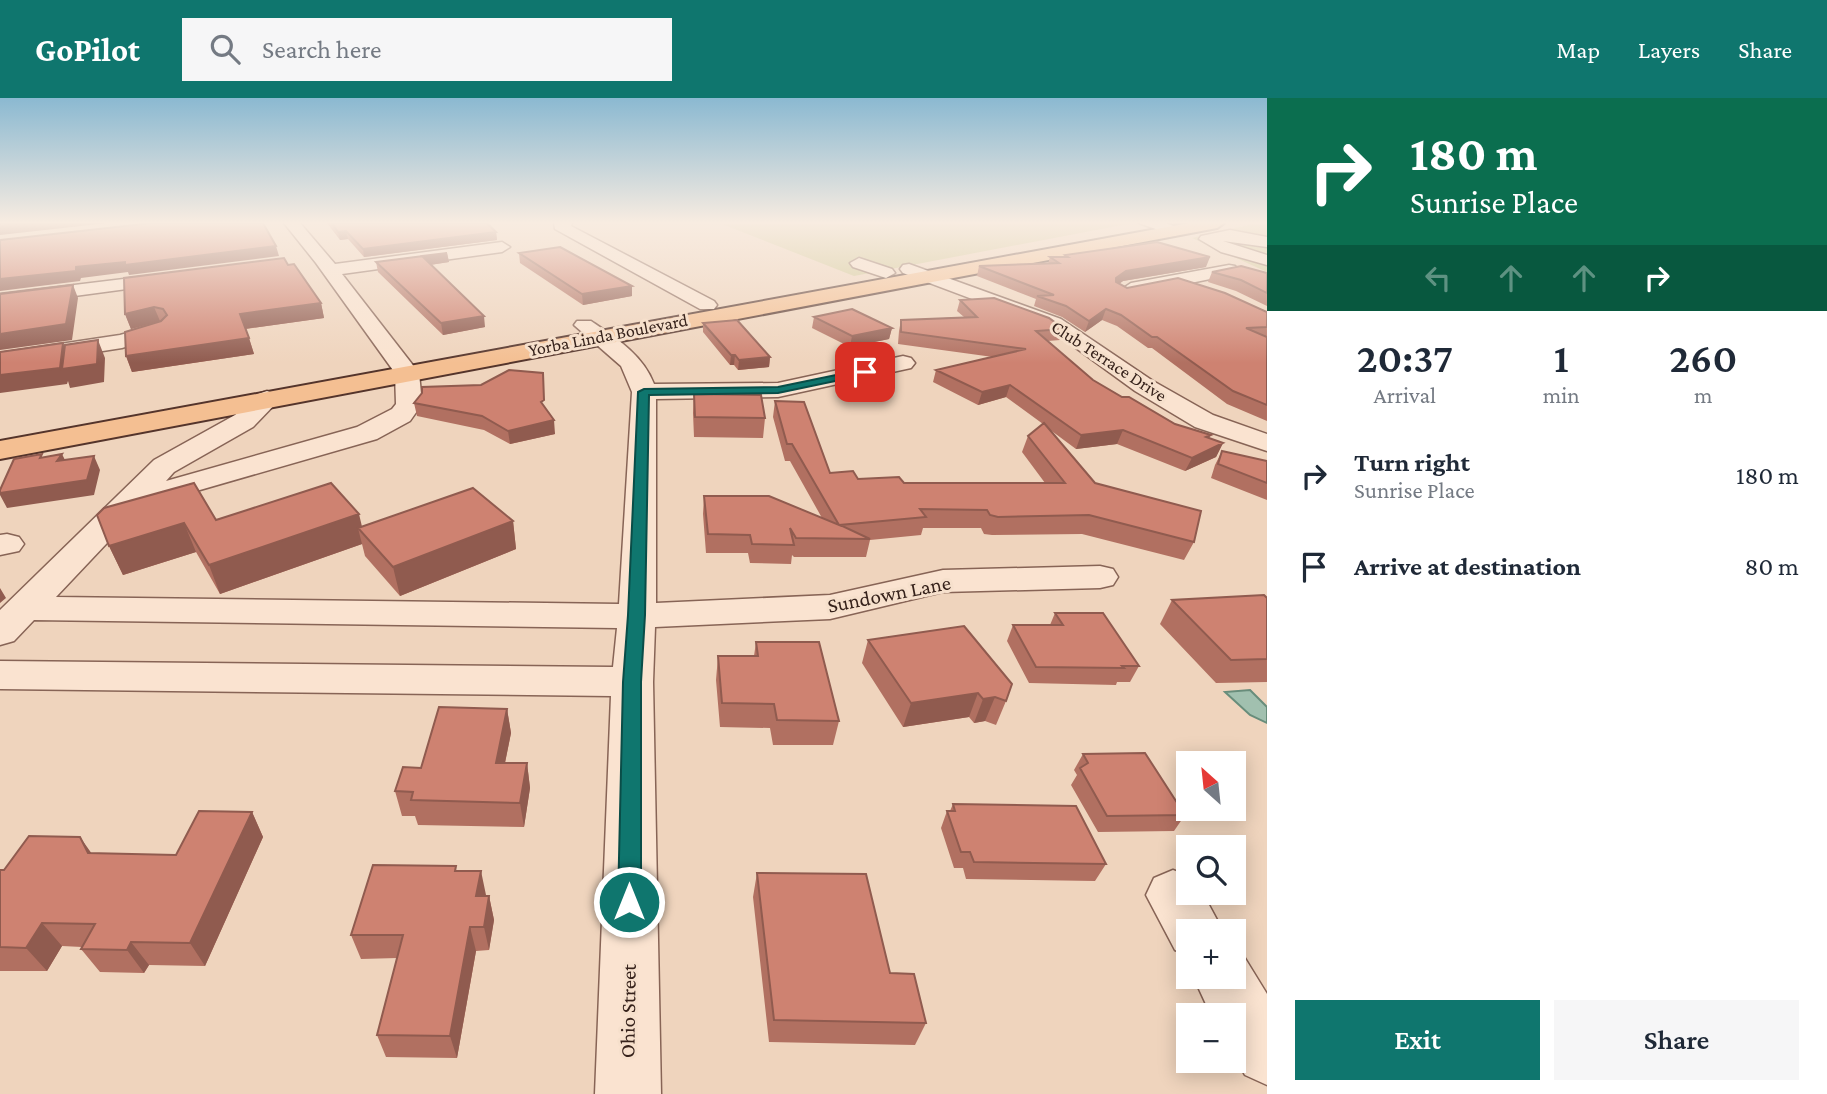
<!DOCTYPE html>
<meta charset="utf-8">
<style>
:root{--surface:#fff;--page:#f6f6f7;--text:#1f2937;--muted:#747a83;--accent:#0f766e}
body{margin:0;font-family:"Crimson Pro",serif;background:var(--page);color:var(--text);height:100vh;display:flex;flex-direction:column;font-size:26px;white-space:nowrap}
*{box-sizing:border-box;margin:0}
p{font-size:23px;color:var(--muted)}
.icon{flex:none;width:38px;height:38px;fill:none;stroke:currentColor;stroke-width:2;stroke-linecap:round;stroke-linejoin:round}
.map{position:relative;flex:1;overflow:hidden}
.details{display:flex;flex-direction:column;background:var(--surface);width:560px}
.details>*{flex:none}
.top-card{background:#0b6e4f;color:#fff;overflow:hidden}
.needle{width:46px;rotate:333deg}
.buttons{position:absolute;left:1176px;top:653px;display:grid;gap:14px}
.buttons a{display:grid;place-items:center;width:70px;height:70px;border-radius:0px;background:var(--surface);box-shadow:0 4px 18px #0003;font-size:35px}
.pin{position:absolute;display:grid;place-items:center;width:60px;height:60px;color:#fff;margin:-30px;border-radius:14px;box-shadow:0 4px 10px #0006}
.me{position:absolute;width:77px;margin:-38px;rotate:0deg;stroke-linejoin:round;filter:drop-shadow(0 0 5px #0008)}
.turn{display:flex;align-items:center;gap:24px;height:147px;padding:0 28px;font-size:32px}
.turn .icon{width:91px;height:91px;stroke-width:2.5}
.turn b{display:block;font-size:49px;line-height:60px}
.lanes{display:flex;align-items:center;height:66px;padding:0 28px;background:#0003;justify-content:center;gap:35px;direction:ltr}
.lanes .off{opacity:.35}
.eta{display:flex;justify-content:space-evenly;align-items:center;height:119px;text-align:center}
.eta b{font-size:42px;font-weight:600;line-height:49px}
.action{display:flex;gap:14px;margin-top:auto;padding:14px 28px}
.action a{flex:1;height:80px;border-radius:0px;background:var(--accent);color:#fff;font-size:28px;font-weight:600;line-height:80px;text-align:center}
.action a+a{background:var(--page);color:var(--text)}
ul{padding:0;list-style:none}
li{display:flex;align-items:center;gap:21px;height:91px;padding:0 28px}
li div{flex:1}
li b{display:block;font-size:26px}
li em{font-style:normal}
header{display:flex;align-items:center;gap:42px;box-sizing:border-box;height:98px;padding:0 35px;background:var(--accent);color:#fff}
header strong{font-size:33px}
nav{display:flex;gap:38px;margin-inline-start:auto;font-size:24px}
.search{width:490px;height:63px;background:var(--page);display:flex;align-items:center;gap:18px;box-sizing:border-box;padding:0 24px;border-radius:0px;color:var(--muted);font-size:26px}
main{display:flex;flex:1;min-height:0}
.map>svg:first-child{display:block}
</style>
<header>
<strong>GoPilot</strong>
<div class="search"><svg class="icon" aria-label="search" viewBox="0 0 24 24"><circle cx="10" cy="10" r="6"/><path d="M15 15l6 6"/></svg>Search here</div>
<nav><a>Map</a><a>Layers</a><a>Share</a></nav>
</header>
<main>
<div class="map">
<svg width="1267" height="996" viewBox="0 0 1267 996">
<rect width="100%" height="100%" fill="#efd4bd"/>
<path fill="#cdc691" d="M1133,125L854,178L722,126Z
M1252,126L1267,127V174L1192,140Z"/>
<path fill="#a1c0af" stroke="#688d7b" stroke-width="2" d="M1250,592L1267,609V625L1250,617L1225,594Z"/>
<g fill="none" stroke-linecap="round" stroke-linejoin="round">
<defs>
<path id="minor" d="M284,125H300L335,166L502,144L510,149L502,154L342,176L419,275L422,306L410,323L377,341L141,409L56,499L619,506L632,294L621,268L574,227L577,223H591C616,240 643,257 654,286L778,285L903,258L911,260L915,265L911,270L778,299L656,301V505L830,497L943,472L1100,468L1113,471L1118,479L1113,487L1100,490L943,494L830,521L655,529L653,584L661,996H595L611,598L0,591V563L613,569L617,530L34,522L14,543L0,547V512L154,362L235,317L258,296L267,293L276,296L280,301L253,329L174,374L166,383L357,329L392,311L396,306L395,275L316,165Z
M554,125H572L571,128L714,203L717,207L714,211H700L555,131Z
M1139,125H1165L1180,130L1183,133L1175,138Z
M1230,132L1267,139V149L1223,143L1267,157V167L1221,154L1199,141L1201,138Z
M859,160L892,171L895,175L886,180L853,169L850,165Z
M909,166L1061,221L1153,283L1213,317L1267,336V353L1195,329L1135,293L1047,229L903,175L900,171L903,167Z
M1229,167L1235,168L1238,172L1235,176L1131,197L1122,191L1131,185Z
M173,175L179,176L182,180L179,184L0,208V196Z
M159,226L166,228L170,232L166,236L122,250L0,269V255L120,237Z
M7,436L19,439L24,446L19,453L0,457V437Z
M1173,772L1188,778V794H1202L1223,833H1188V857L1175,852L1146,797L1154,780Z
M1234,854L1243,857L1267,896V987L1245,977L1234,958V917H1211L1193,878H1234Z"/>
<path id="major" d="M1189,125H1224L1217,130L0,361V343Z"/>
</defs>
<use href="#minor" stroke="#876456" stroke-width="3"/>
<use href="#major" stroke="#54342b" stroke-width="4"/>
<use href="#minor" fill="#fae3d0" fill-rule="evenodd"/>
<use href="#major" fill="#f4bf92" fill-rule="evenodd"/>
</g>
<path fill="#b17061" d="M327,125H487L496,134L497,142L364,159L348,141L340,142Z
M447,155L449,164L430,167L485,229L443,237L378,174L376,164Z
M519,155L632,198L583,207L520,165Z
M1065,157L1206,169L1123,183L1119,186L1127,190L1267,214V323L1227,306L1152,250H1148L1117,228L1102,222L1085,234L1062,219L1034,208L1036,201L977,178L979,168L1048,166L1050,159H1064Z
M288,167L321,205L324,220L246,231L254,256L132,274L126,258L160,224L131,231L125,216Z
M1212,174L1267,175V208L1236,193L1208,184Z
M960,202L1064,231L1060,242L1048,243L1093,282L1122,299L1175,326L1211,337L1209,340L1223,345L1216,359L1185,373L1117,346L1076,351L1049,331L1095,385L1194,444L1184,462L1082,436L992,437L984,436L981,430H923L921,437L870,442L866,459H794L792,457L791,466L750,465L748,455H706L703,416L704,398L822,420L790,363H785L773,319L775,303L830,375L858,381L904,385H1045L1022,354L1028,338L1043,326L1006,299L978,307L933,284L936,272L993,259L898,246L899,233L901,222L964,219L957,213Z
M814,219L892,230L889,241L850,249L812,230Z
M703,225L770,259L769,269L738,272L734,267H730L703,234Z
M694,296L765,320L763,340L694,339L693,315Z
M414,305L545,309L555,336L510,346L484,332L417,318Z
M1222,353L1267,363V402L1211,380L1215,367Z
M97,417L362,428L513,423L516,451L400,498L365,458L362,446L220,496L196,454L123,477L109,448Z
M1267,500V584L1216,585L1160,526L1172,502Z
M1055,515L1139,568L1130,584H1117L1116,587L1029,585L1007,543L1013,527H1050Z
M868,542L1006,603L996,627L985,623L974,625L969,619L903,629L862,565Z
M756,544L839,623L833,647H773L770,630L720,629L716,582L718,558H754Z
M507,611L511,635L505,665H527L530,690L524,729L418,727L415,718H402L395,693L421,670Z
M1083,656L1185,717L1174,733L1098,734L1071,687L1077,677L1074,672Z
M953,706L1106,766L1095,783L966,781L963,770H954L941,730L947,713H950Z
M252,714L263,739L205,868L149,867L144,875L100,874L81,851L82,849L62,848L47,873H0V772L92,755L176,757Z
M458,773L486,798H489L494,822L489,852L476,853L457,960L386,959L377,937L397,860L361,861L351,837Z
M757,775L890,875L926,925L915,947L769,944L753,799Z"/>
<path fill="#905b4f" d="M20,125H108L0,137V128Z
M346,133L348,141L340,142L338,134Z
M496,134L497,142L364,159L363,151Z
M276,148L279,158L129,177L128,174L81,180L80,183L0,193V181L76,169L125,164Z
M447,155L449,164L423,168L422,158Z
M1210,159L1206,169L1123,183L1113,190L1116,180L1126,173Z
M73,187L78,200L72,242L0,252V236Z
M632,188V198L583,207L582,196Z
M321,205L324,220L244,231L240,216Z
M154,209L160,223L131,231L125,216Z
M1106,211L1102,222L1085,234L1089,223Z
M484,218L485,229L443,237L441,225Z
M892,230L889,241L850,249L852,238Z
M249,240L254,256L132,274L126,258Z
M98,242L105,260L104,284L70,290L68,283L67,286L0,295V277L63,245L70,261Z
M731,257H735L734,267H730Z
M770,259L769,269L738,272L739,262Z
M1010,287L1006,299L978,307L982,294Z
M554,322L555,336L510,346L508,333Z
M1123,332L1117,346L1076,351L1081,337Z
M1223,345L1216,359L1185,373L1192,360Z
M62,356L69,370L57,363Z
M94,358L100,372L94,397L7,410L0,397V395Z
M359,416L364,437L358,430L362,446L220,496L209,467Z
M513,423L516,451L400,498L393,469Z
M184,425L196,454L123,477L109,448Z
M0,490L6,500L0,505Z
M978,595L969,619L903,629L911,605Z
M995,599L985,623L974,625L983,601Z
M507,611L511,635L500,689L496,665Z
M527,665L530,690L524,729L520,705Z
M252,714L263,739L205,868L190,845Z
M80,739L97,763L88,755Z
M481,773L486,797L481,822L476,798Z
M489,798L494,822L489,852L484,829Z
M42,825L62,848L47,873L26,850Z
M470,829L476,853L457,960L450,938Z
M131,844L149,867L144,875L127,852Z"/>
<path fill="#ce8271" stroke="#905b4f" stroke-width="2" d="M0,125H20L0,128Z
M152,125H263L276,148L125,167V164L76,169V173L0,181V142Z
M332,125H487L496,134L363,151L346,133L338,134Z
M1157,144L1210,159L1126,173L1116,180V184L1127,190L1178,180L1225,195L1267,214V229L1246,230L1267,239V307L1233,293L1157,239H1152L1121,217L1106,211L1089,223L1066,208L1037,198L1054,197L979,168L1059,165L1050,159H1068L1065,157Z
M560,149L632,188L582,196L519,155Z
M447,155L422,158L484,218L441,225L376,164Z
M284,160L288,167L294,166L321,205L240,216L249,240L126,258L125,234L161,223L167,217L163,211L154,209L125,216L124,180Z
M1241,168L1267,175V195L1241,182L1212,174Z
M73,187L66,226L0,236V196Z
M994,200L1049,220L1064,231L1036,233L1093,282L1122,299H1129L1175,326L1211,337L1206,339L1223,345L1192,360L1123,332L1081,337L1010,287L982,294L936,272L1026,251L901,234V222L977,219L960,202Z
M852,211L892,230L852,238L814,219Z
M737,222L770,259L739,262L735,257H731L703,225Z
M98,242L97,266L62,271L65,247Z
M63,245L60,270L0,277V254Z
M509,272L543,275L544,302L541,304L554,322L508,333L482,318L414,305L422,295V289L481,287Z
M694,296L761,297L765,320L695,319Z
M775,303L804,304L830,375L853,373L858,381L899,379L904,385H1065L1028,338L1044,325L1095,385L1201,413L1194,444L1089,417L998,419L990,417L987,412L920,411L926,419L840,427L870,441L796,440L790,430L794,447L752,446L750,437L708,436L704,398H769L839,427L792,346H787Z
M1222,353L1267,363V385L1218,366Z
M42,356L40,360L62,356L57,363L94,358L87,382L0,395V392L14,361Z
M194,385L216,422L331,385L359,416L209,467L184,425L109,448L97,417L104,410Z
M473,390L513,423L393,469L358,430Z
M1264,497L1267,500V561L1231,562L1172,502Z
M1055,515H1103L1139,568H1122L1124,570L1036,569L1013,527H1063Z
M964,528L1012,586L1006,603L995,599L983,601L978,595L911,605L868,542Z
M756,544H819L839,623L777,622L774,606L722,605L718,558H758Z
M439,609L507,611L496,665H527L520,705L411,702L413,694L395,693L403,669L421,670Z
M1145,655L1185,717L1107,718L1080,670L1088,665L1083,656Z
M953,706L1076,708L1106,766L974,764L970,754H961L947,713H955Z
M199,713L252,714L190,845L131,844L127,852L81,851L95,826L42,825L26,850L0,849V772H4L29,738L80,739L88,755L176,757Z
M373,767L456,768L455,773H481L476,798H489L484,829H470L450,938L377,937L403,837H351Z
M757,775L866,776L890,875L914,876L926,925L774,922Z"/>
<linearGradient id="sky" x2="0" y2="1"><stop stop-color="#8bb9d1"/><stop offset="0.47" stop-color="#f8ece1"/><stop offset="1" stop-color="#f8ece1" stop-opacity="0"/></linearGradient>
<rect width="1267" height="265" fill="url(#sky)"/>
<path fill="#0f766e" stroke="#0a4d48" stroke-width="2" d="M865,271L869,272V276L778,295L649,297L645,517L641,584V804L638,811L629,815L621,811L618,804L623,584L628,517L638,294L644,291L778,289Z"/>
<g text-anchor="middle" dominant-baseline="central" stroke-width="6" stroke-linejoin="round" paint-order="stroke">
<g font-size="18" fill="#36221b" stroke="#f6e0cc">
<text transform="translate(608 237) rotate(-11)">Yorba Linda Boulevard</text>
<text transform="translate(1109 263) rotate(33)">Club Terrace Drive</text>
</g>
<g font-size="21" fill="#36221b" stroke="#f6e0cc">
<text transform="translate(889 496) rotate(-11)">Sundown Lane</text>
<text transform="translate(628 913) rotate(-89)">Ohio Street</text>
</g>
</g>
</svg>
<div class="buttons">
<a><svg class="needle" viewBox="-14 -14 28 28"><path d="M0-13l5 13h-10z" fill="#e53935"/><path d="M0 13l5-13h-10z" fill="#747a83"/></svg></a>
<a><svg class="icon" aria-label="search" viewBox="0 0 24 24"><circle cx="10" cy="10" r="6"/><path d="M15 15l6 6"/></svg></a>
<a>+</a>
<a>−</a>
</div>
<div class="pin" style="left:865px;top:274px;background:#d93025"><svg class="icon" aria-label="arrive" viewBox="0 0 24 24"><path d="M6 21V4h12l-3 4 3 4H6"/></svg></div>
<svg class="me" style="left:629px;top:804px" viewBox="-20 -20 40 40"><circle r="17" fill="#0f766e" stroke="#fff" stroke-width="3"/><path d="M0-11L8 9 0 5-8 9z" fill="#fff"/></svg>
</div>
<section class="details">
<div class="top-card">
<div class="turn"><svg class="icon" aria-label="right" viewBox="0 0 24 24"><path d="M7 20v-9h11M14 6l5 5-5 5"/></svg><div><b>180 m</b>Sunrise Place</div></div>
<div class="lanes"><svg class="icon off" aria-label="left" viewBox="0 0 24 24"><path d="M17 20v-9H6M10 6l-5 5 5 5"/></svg><svg class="icon off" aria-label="ahead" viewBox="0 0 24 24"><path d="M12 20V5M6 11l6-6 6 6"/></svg><svg class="icon off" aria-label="ahead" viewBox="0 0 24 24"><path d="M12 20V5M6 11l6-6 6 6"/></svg><svg class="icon" aria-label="right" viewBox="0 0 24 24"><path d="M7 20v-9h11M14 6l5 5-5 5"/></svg></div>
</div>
<div class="eta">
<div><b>20:37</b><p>Arrival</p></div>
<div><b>1</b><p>min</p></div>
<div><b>260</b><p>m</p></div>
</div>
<ul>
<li><svg class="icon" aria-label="right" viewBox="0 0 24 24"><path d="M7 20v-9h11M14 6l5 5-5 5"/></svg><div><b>Turn right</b><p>Sunrise Place</p></div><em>180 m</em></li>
<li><svg class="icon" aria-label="arrive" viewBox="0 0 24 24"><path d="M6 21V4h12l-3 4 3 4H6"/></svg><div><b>Arrive at destination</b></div><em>80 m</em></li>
</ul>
<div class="action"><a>Exit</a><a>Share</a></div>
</section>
</main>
